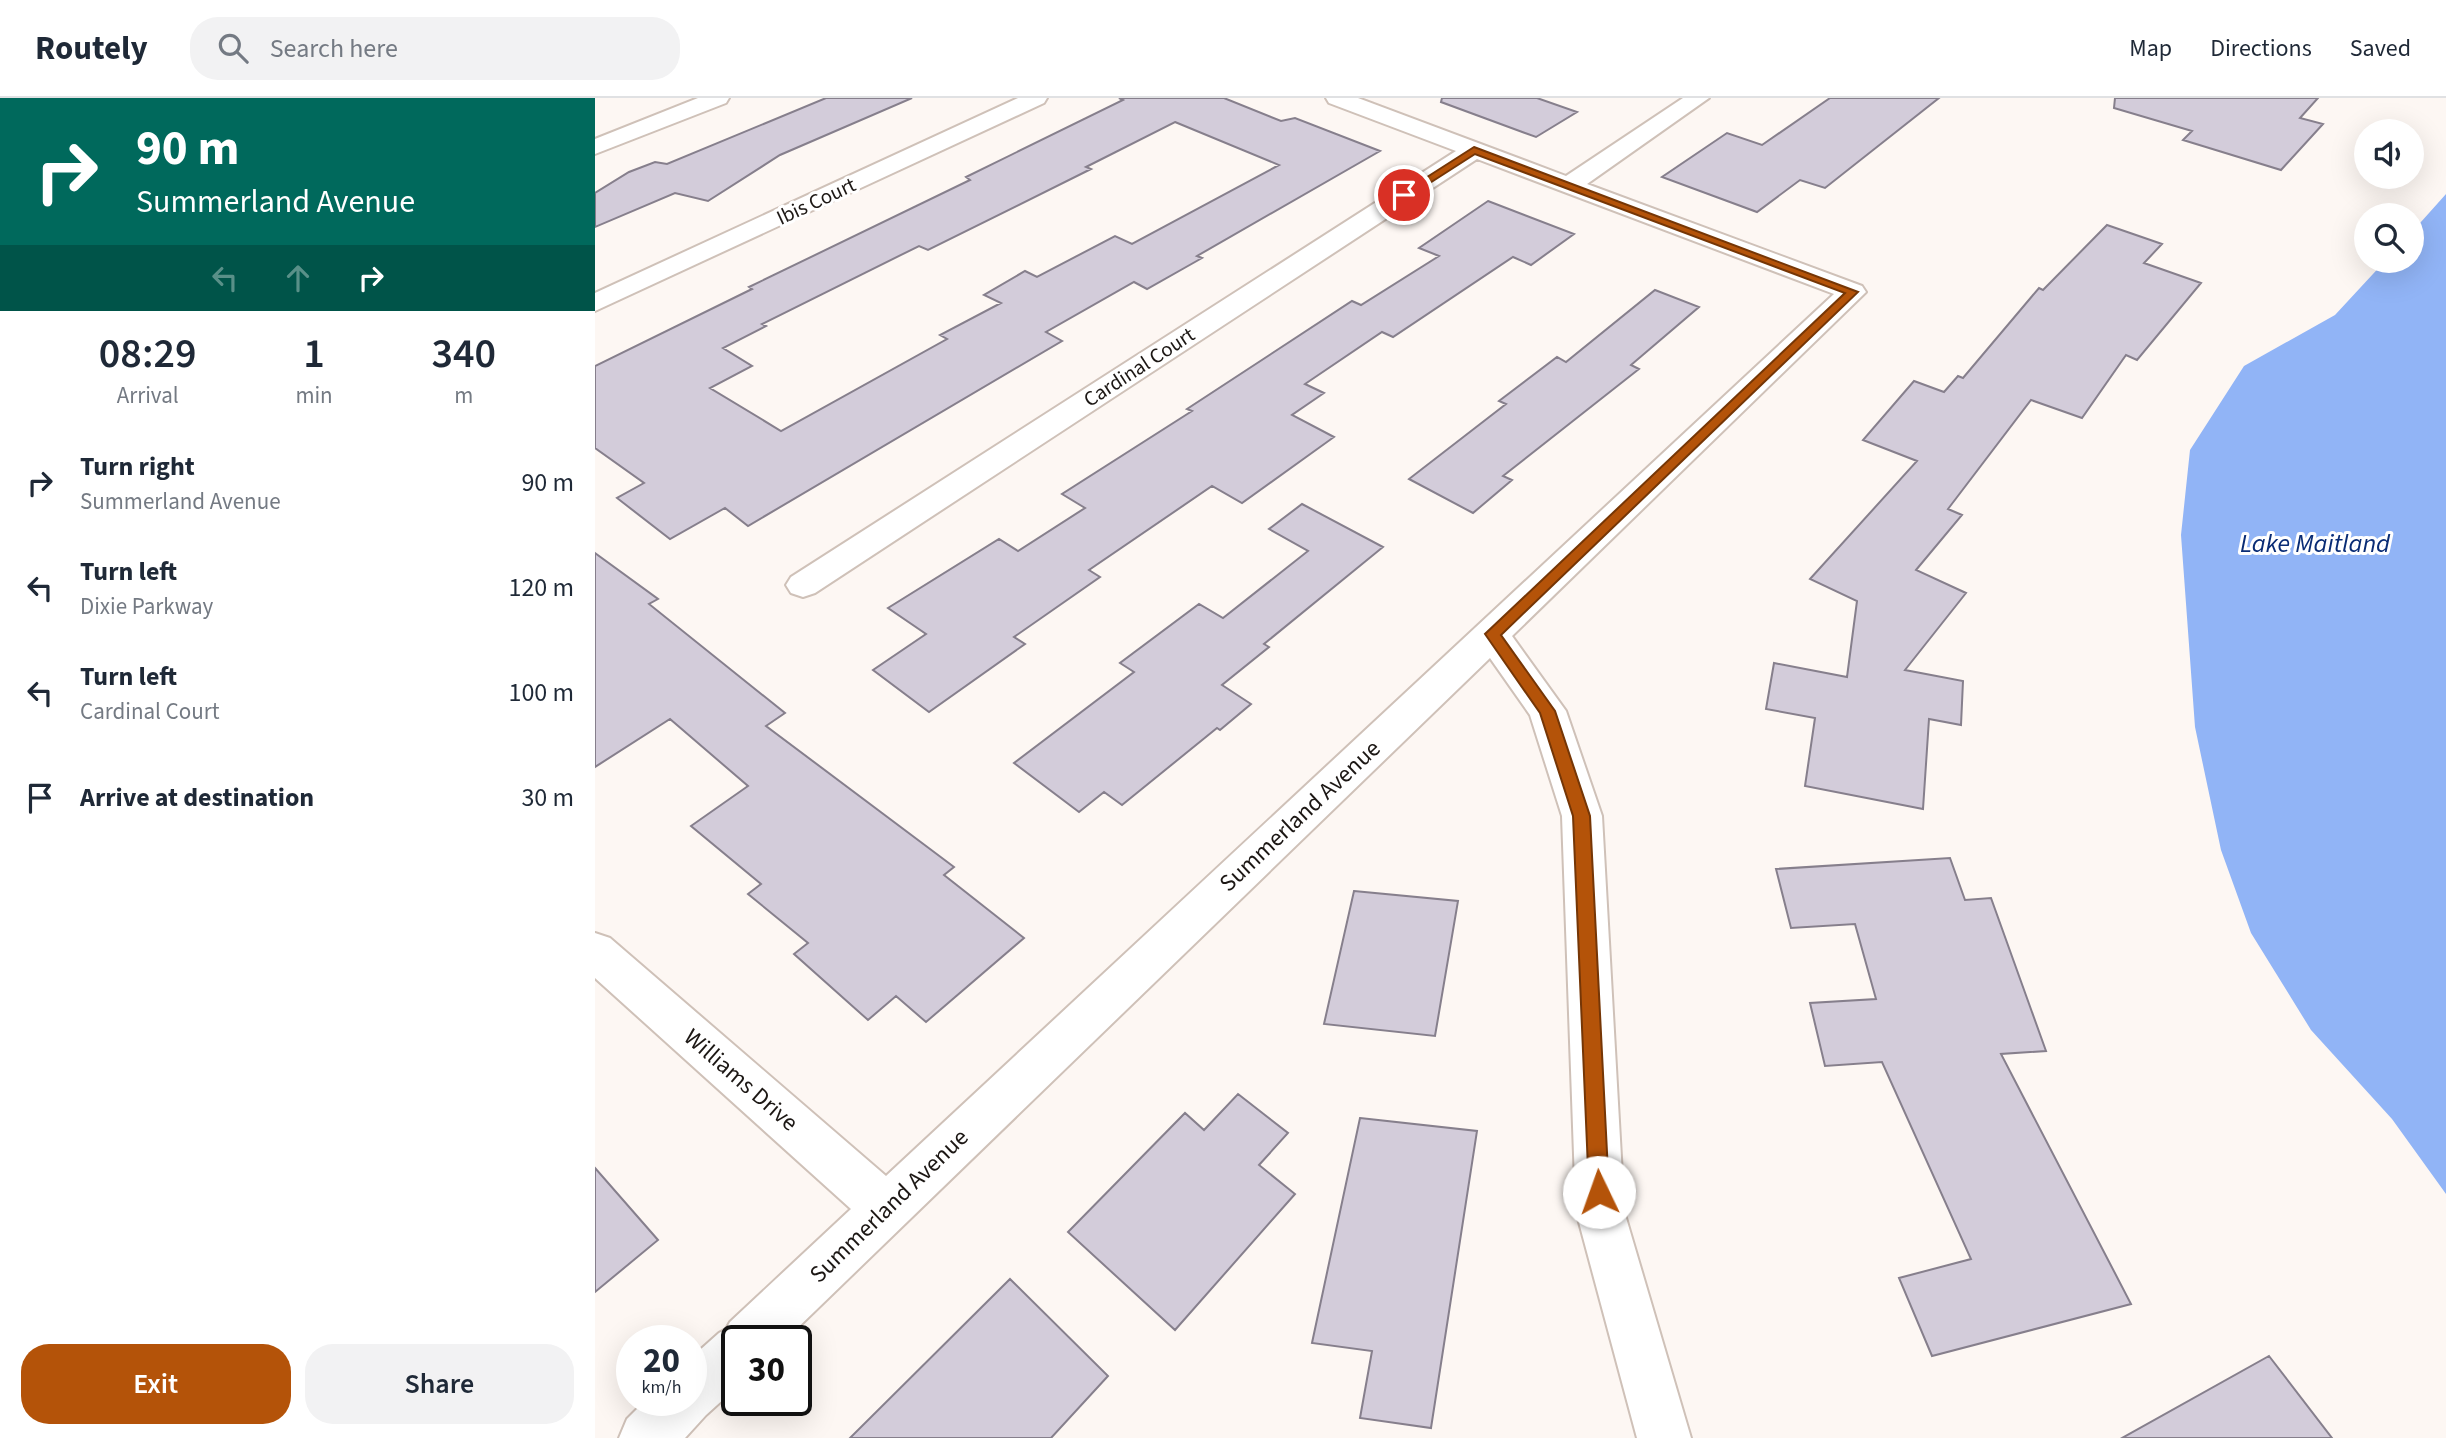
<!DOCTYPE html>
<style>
:root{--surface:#fff;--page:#f2f2f3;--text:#1f2937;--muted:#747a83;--line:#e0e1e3;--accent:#b45309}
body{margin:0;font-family:"Source Sans 3",sans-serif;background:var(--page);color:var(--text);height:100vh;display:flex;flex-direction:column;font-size:26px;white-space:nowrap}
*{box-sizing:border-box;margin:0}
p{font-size:23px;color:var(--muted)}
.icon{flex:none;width:38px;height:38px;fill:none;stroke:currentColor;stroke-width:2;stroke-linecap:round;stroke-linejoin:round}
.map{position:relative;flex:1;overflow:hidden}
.sheet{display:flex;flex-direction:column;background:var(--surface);width:595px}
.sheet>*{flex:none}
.banner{background:#00695c;color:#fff;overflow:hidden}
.buttons{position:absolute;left:1759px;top:21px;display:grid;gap:14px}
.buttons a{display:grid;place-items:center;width:70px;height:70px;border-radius:50%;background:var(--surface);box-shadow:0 7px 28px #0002;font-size:35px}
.speed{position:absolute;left:21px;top:1227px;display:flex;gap:14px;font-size:35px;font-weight:700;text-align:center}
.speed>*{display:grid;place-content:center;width:91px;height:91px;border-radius:50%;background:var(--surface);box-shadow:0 7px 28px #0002;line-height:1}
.speed small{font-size:18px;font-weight:400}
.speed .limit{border:4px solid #111;border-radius:10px;background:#fff;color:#111}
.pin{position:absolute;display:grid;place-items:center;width:60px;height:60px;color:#fff;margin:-30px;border:4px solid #fff;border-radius:50%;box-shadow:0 2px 7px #0007}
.me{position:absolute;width:77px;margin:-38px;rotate:357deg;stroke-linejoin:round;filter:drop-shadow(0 0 5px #0008)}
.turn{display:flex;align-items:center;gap:24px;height:147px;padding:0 21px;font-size:32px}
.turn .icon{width:91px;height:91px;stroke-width:2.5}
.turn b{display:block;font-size:49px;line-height:60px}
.lanes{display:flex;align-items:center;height:66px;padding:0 21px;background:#0003;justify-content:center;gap:35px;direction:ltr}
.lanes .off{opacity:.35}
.eta{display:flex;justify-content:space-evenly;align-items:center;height:119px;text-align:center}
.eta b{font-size:42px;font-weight:600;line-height:49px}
.primary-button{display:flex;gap:14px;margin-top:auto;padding:14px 21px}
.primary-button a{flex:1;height:80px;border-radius:28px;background:var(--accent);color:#fff;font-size:28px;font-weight:600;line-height:80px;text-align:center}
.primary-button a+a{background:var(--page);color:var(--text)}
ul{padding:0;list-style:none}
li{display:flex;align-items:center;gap:21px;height:105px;padding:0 21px}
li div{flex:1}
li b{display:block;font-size:26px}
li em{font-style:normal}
header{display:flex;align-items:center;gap:42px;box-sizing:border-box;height:98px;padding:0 35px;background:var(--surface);border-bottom:2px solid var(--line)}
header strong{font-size:33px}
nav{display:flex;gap:38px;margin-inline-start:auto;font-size:24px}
.search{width:490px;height:63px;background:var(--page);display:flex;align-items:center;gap:18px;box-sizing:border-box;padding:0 24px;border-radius:28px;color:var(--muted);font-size:26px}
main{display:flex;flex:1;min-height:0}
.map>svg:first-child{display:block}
</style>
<header>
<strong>Routely</strong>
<div class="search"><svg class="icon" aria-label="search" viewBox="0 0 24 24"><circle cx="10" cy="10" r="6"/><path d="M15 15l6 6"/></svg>Search here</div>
<nav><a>Map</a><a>Directions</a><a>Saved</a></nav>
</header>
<main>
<section class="sheet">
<div class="banner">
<div class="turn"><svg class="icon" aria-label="right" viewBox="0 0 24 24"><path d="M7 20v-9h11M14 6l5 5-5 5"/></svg><div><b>90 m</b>Summerland Avenue</div></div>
<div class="lanes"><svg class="icon off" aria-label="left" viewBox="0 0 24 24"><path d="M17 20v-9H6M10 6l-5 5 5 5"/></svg><svg class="icon off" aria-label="ahead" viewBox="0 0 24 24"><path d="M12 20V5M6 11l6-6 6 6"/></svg><svg class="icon" aria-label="right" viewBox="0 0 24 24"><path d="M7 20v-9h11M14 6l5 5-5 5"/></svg></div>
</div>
<div class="eta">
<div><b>08:29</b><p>Arrival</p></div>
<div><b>1</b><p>min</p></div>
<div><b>340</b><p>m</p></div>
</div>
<ul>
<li><svg class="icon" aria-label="right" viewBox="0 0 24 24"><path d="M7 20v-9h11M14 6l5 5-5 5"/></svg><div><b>Turn right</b><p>Summerland Avenue</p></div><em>90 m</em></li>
<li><svg class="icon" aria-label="left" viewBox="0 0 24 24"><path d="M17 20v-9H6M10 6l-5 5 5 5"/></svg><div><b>Turn left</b><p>Dixie Parkway</p></div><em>120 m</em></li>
<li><svg class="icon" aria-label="left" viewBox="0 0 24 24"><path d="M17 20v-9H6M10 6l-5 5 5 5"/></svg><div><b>Turn left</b><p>Cardinal Court</p></div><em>100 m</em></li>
<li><svg class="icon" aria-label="arrive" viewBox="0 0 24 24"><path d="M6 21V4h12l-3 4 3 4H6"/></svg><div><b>Arrive at destination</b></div><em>30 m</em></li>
</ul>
<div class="primary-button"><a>Exit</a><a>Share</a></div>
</section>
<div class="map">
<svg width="1851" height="1340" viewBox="0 0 1851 1340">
<rect width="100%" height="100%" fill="#fdf7f3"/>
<path fill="#91b4f6" d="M1851,96V1096L1797,1021L1716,932L1656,835L1626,752L1600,629L1586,437L1595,352L1649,268L1740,217L1790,163H1816L1817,134Z"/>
<path fill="#d3ccda" stroke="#867f8c" stroke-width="2" fill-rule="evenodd" d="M231,0H317L185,57L113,103L80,95L0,129V95L34,74L60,64L72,66Z
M524,0H629L686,23L700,20L785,53L602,158L607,160L552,191L539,184L451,234L467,243L153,428L130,410L75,441L22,400L49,385L0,350V268L157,191L154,189L375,82L371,79L528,2ZM580,24L684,67L537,146L520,138L442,179L430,173L389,197L406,205L345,237L352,241L186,333L115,290L157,268L128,250L171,228L167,226L324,148L333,152L496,71L491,69Z
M847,0H942L982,14L941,39L846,4Z
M1235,0H1344L1230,90L1205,82L1162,114L1067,79L1132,35L1167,47Z
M1520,0H1723L1705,20L1728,26L1686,72L1588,42L1597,33L1519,10Z
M893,103L979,136L936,167L918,159L798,239L787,234L710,286L729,295L697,317L739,339L647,405L617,388L494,472L505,479L419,539L430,546L334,614L278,572L331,536L293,510L404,441L423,453L490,410L467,396L597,313L592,311L757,203L766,207L844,158L824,150Z
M1512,127L1567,146L1549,165L1606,185L1542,262L1531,257L1487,320L1436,302L1353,411L1367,417L1321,472L1371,495L1310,572L1368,583L1366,627L1334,621L1328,711L1210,688L1220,620L1171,611L1179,565L1252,579L1262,503L1215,481L1322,363L1268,342L1319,283L1349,294L1363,278L1368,280L1444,190L1448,192Z
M1060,192L1104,209L1036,267L1044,271L908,378L917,382L878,415L814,381L911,306L904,303L962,259L971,264Z
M707,406L788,449L669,546L674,549L627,587L656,606L625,632L622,630L527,707L509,694L484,714L419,665L539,574L525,565L604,506L628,520L713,453L674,431Z
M0,455L63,501L54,506L190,615L171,628L359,769L349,777L429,840L331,924L301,898L273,922L199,856L213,845L153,796L166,786L96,728L153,688L75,621L0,669Z
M1355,760L1370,802L1396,800L1451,953L1406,956L1536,1206L1337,1258L1304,1180L1376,1161L1287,964L1230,968L1215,905L1281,901L1260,826L1196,830L1181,771Z
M759,793L863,803L840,938L729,926Z
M643,996L693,1035L664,1067L700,1096L580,1232L473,1134L590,1015L609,1032Z
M765,1020L882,1033L836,1330L765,1320L777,1253L717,1245Z
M0,1070L63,1142L0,1194Z
M415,1181L513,1278L456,1340H255Z
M1674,1258L1737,1340H1527Z"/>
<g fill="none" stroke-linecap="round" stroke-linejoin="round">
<defs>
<path id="minor" d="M103,0H134L131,5L0,56V41Z
M423,0H452L449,5L0,213V195Z
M731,0H763L971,78L1088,0H1114L992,86L1267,188L1271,194L917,538L971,613L1007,718L1029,1113L1096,1340H1042L981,1113L967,718L935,617L895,560L190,1242H142V1289L111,1317L90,1340H24L32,1321L51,1302H96V1260L124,1235L131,1231L135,1224L256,1111L0,880V835L15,840L291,1078L1239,196L882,61L220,495L208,499L196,495L191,487L196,479L861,53L734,5Z"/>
</defs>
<use href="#minor" stroke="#cfc1b8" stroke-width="4"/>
<use href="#minor" fill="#fff" fill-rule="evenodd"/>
</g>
<path fill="#b45309" stroke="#753606" stroke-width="2" d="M879,49L1263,194L906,537L960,613L995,718L1014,1094L1011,1101L1004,1104L997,1101L994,1094L978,718L945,615L890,536L1250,195L880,56L813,99L804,97Z"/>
<g text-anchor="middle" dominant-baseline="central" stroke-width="6" stroke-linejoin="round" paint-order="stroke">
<g font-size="21" fill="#1c1714" stroke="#fff">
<text transform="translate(221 103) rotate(-25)">Ibis Court</text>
<text transform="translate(544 269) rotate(-33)">Cardinal Court</text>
</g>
<g font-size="24" fill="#1c1714" stroke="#fff">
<text transform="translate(705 718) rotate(-43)">Summerland Avenue</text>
<text transform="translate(146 982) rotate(41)">Williams Drive</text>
<text transform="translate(294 1108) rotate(-44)">Summerland Avenue</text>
</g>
<g font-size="26" font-style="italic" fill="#092c75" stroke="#fff">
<text x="1720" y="445">Lake Maitland</text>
</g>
</g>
</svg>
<div class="buttons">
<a><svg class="icon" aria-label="sound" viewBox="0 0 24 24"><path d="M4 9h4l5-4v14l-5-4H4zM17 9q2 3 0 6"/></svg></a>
<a><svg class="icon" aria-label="search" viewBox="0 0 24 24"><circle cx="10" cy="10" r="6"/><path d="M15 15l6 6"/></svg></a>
</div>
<div class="speed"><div>20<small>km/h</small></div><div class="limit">30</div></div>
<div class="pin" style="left:809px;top:97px;background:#d93025"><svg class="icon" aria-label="arrive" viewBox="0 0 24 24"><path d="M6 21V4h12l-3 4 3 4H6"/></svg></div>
<svg class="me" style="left:1004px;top:1094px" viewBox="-20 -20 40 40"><circle r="19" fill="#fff"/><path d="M0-13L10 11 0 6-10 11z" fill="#b45309"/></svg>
</div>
</main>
